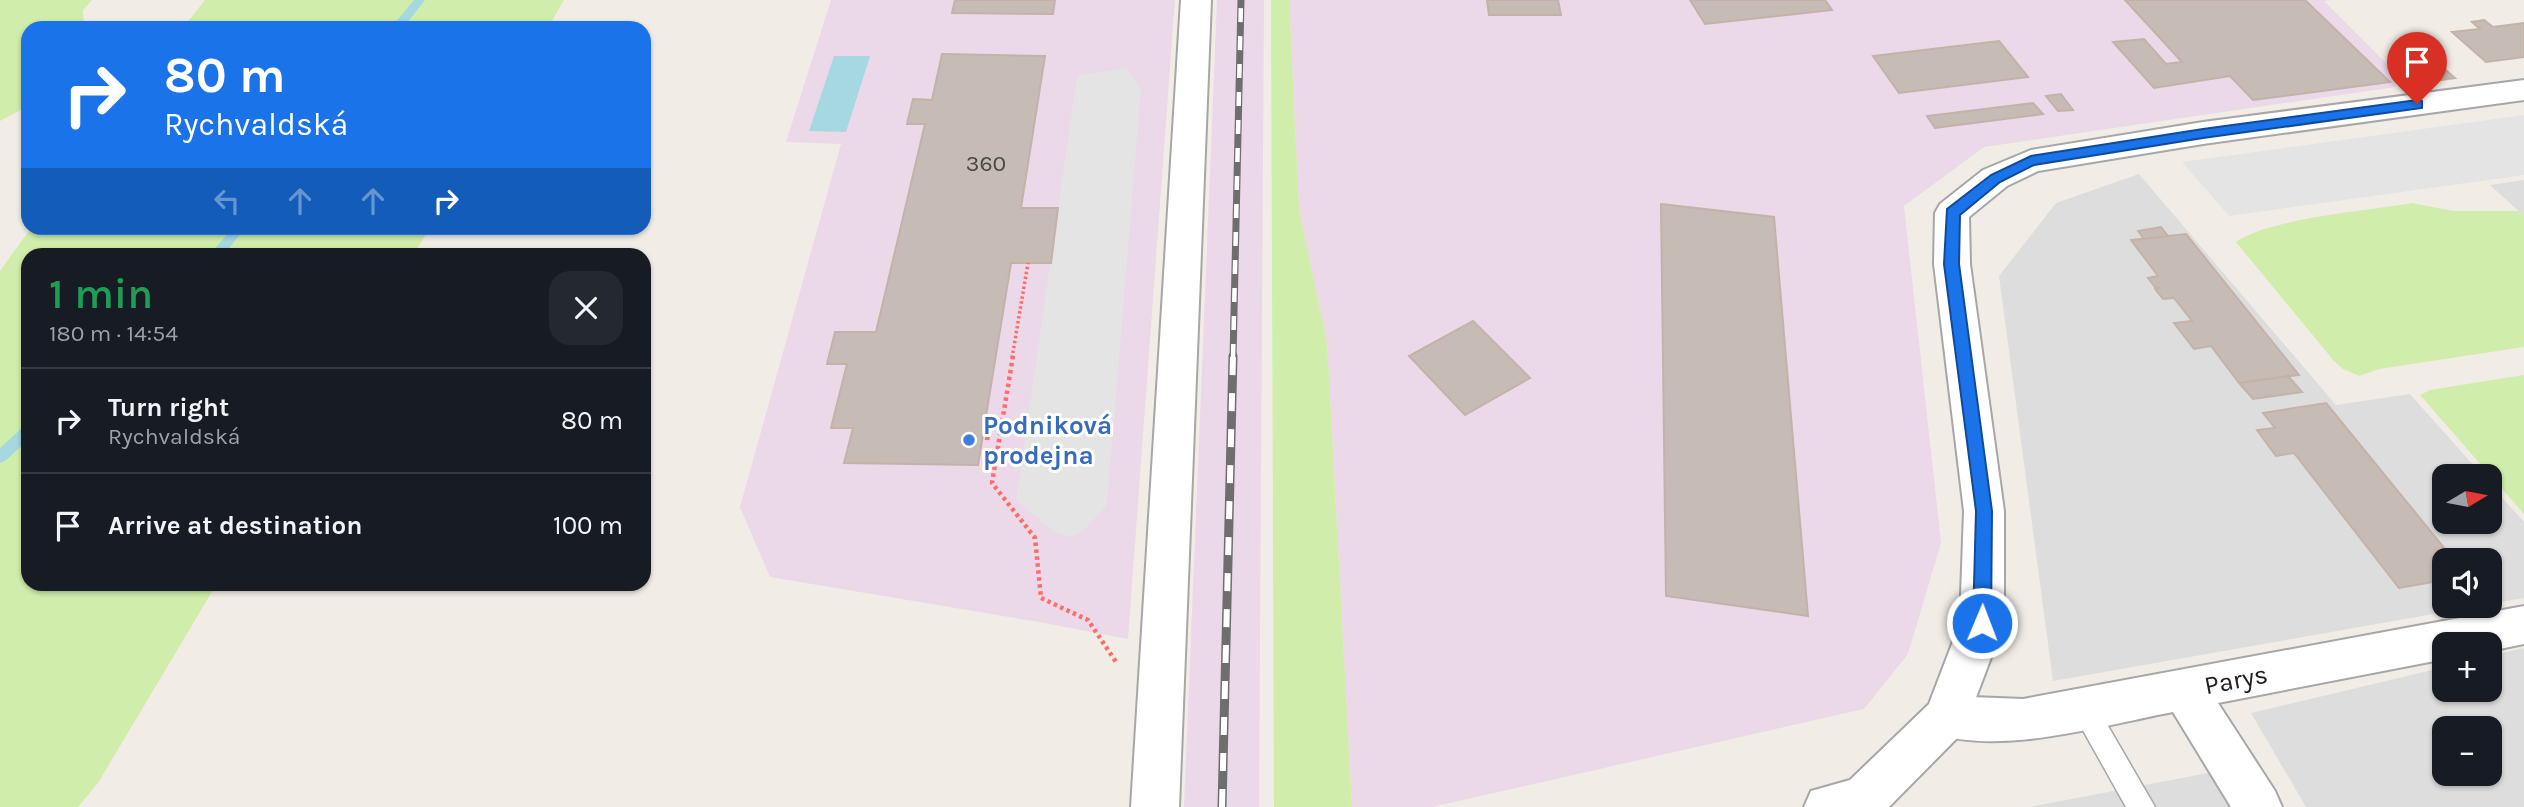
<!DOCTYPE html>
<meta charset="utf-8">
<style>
:root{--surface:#171b24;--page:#242831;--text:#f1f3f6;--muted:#9ea1a6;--line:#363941}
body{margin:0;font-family:Karla,sans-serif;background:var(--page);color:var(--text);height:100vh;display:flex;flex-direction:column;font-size:26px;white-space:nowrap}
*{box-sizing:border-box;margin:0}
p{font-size:23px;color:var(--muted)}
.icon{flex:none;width:38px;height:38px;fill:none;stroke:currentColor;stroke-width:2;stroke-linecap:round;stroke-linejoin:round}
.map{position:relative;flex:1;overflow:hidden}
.sheet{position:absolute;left:21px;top:248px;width:630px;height:343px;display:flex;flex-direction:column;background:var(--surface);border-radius:21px;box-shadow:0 2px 5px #0004}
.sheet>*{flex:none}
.banner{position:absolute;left:21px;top:21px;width:630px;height:214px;border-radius:21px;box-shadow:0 2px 5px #0004;background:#1a73e8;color:#fff;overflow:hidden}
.needle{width:46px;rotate:80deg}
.controls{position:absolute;left:2432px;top:464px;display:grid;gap:14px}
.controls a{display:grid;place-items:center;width:70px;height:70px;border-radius:14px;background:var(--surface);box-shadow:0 2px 5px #0004;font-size:35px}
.pin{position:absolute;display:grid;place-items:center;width:60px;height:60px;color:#fff;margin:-72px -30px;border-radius:50% 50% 50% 0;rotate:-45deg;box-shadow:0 0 7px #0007}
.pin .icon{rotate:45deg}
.me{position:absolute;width:77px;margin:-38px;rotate:1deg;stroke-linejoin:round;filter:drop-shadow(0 0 5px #0008)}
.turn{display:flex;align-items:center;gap:24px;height:147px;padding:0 28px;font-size:32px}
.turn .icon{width:91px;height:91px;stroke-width:2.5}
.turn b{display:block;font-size:49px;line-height:60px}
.lanes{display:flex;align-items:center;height:66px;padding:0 28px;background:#0003;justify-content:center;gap:35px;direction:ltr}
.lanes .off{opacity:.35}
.round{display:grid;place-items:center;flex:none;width:74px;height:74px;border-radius:21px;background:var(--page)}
.headline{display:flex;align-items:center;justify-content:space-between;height:119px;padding:0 28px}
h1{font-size:42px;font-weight:600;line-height:52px;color:#1e9e55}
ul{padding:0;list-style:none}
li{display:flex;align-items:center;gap:21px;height:105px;padding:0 28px;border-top:2px solid var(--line)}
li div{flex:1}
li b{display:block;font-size:26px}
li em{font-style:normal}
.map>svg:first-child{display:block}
</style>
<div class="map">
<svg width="2524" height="807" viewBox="0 0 2524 807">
<rect width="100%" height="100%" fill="#f1ede6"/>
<path fill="#dedddd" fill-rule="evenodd" d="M2139,174L2336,405L2410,394L2483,476H2445V522H2490V484L2524,522V598L2490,604V560H2445V606H2479L2053,681L1999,276L2056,203Z
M2524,180V216L2490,185Z
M2524,648V807H2306L2251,713L2445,667V690H2490V656ZM2445,728H2490V774H2445Z
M2208,773L2229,807H2030Z"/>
<path fill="#ebd8e9" d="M831,0H1175L1128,639L1039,622L770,577L740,507L841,144L786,142Z
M1217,0H1264L1259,807H1184Z
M1289,0H2331L2324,1L2394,71L2395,87L1984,147L1904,206L1941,543L1908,654L1864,709L1432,807H1352L1327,341L1299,209Z"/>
<path fill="#d0edab" d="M0,0H92L83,10L84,28H28V106L0,121Z
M205,0H564L548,28H183Z
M1271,0H1289L1299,209L1327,341L1352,807H1274Z
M2412,203L2453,211H2519L2524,216V347L2379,369L2359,376L2343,369L2334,361L2236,242C2270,218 2367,211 2412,203Z
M31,228H430L413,255L28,256V584L216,585L98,783L78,807H0V271Z
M2524,375V514L2420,395L2430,390Z"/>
<path fill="#e4e4e4" d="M1127,68L1141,90L1107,505L1081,533L1070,537L1054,532L1016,500L1077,76Z
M2524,115V175L2229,216L2182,162Z"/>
<path fill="#a5d8e1" d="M834,56H870L846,132L809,131Z"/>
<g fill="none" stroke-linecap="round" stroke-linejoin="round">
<path fill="#a5d8e1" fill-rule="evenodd" d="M414,0H425L403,28H391Z
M232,228H245L223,256H209Z
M28,425V440L5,461L0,463V448L23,427Z"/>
</g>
<path fill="#c6bcb5" stroke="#c4b2a8" stroke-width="2" d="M955,0H1055L1053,14L952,13Z
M1487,0H1558L1561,15H1489Z
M1690,0H1825L1832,10L1705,24Z
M2125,0H2305L2390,82L2253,100L2230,76L2154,88L2113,42L2144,39L2166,64L2182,62Z
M2484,20L2493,27L2524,23V57L2486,62L2452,32L2480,29L2472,22Z
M1999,41L2028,77L1899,93L1873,56Z
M942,54L1045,56L1021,208H1058L1051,263H1011L978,465L844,463L853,428H831L847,364H827L835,332H876L925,124H907L913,99L932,100Z
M2440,65L2455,78L2420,83L2405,70Z
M2061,94L2073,110L2058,111L2046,96Z
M2033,103L2043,114L1935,128L1927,116Z
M1661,204L1774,217L1808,616L1666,596Z
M2161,227L2168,236L2144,239L2138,231Z
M2186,234L2299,375L2239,383L2211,346L2194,349L2174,323L2192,321L2174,298L2163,299L2155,289L2160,288L2155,287L2148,278L2158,276L2131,240Z
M1473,321L1530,378L1465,415L1409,356Z
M2288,376L2302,392L2253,399L2239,383Z
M2326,403L2454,560H2445V580L2399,588L2294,453L2276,456L2257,430L2275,428L2263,413Z"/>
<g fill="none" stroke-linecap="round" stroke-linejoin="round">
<defs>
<path id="service" d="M2084,697L2093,700L2155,807H2126L2071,709L2075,700Z"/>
<path id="minor" d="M1181,0H1211L1179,807H1131Z
M2524,606V644L2490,651V644H2445V659L2218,703L2275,791L2282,807H2231L2173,712C2104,725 1998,757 1931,732L1924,717L1931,702L1947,696L2023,699Z"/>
<path id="tertiary" d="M2524,80V100L2203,144L2038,171L2007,186L1969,217L1970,264L2004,511V623L1963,732L1889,807H1804L1811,791L1850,780L1929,704L1960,623L1964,511L1934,264L1935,213L1940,204L1983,170L2031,150L2203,122Z"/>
</defs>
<use href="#service" stroke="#a7a7a7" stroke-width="3"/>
<use href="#minor" stroke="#a7a7a7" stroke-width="4"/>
<use href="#tertiary" stroke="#a7a7a7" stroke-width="4"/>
<path stroke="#ff6d6a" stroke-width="3.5" stroke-dasharray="2.5 2.5" stroke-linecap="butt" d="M1012,358L1028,263"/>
<path stroke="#ff6d6a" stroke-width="4.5" stroke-dasharray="3.5 3.5" stroke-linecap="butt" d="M1013,356L992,483L1035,538L1041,598L1088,620L1116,662
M987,440L989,428"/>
<use href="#service" fill="#fff" fill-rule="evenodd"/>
<use href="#minor" fill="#fff" fill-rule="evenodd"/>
<use href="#tertiary" fill="#fff" fill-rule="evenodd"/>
<defs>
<path id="rail-far1" d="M1233,358L1241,0"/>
<path id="rail" d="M1222,807L1233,356"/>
</defs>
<use href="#rail-far1" stroke="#6e6e6e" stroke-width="7"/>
<use href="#rail" stroke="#6e6e6e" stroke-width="9"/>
<use href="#rail-far1" stroke="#fff" stroke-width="4.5" stroke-dasharray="14" stroke-linecap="butt"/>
<use href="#rail" stroke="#fff" stroke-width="6" stroke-dasharray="18" stroke-linecap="butt"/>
</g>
<path fill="#1a73e8" stroke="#114b97" stroke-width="2" d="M2417,100L2422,101V108L2203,138L2034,165L2000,182L1960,215L1959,264L1992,511L1991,623L1989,629L1982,631L1976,629L1973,623L1976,511L1944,264L1947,209L1991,175L2031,156L2203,129Z"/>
<circle fill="#3f7fe0" stroke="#fff" stroke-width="2.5" cx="969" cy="440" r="7"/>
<g text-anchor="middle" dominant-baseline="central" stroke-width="6" stroke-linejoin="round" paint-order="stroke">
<g font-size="23" fill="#4a4745">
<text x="986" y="163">360</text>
</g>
<g font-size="26" font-weight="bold" fill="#366cbe" stroke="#fff" text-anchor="start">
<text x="983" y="425">Podniková<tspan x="983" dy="30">prodejna</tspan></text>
</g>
<g font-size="26" fill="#202020" stroke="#fff">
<text transform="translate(2236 680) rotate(-11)">Parys</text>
</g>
</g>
</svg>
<div class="controls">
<a><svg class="needle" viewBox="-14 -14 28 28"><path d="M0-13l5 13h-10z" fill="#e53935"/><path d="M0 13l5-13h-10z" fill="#9ea1a6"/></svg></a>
<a><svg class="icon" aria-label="sound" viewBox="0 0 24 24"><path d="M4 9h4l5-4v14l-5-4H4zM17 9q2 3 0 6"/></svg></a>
<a>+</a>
<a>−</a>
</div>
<div class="pin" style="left:2417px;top:104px;background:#d93025"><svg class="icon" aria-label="arrive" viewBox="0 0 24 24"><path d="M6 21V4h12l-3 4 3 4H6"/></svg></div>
<svg class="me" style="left:1982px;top:623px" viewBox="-20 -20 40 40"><circle r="17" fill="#1a73e8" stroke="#fff" stroke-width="3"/><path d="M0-11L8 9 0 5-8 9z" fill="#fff"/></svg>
<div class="banner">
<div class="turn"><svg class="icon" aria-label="right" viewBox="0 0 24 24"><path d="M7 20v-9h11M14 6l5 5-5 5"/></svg><div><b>80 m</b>Rychvaldská</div></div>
<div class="lanes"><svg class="icon off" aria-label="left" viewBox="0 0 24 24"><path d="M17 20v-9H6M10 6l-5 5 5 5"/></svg><svg class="icon off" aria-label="ahead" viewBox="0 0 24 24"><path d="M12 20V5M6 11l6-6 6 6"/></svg><svg class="icon off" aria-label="ahead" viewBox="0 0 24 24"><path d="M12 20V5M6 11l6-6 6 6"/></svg><svg class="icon" aria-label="right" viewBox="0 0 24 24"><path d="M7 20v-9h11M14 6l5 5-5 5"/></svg></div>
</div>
<section class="sheet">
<div class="headline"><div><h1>1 min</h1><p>180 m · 14:54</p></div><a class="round"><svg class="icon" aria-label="close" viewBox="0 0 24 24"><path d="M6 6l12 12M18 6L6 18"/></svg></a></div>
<ul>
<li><svg class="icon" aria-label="right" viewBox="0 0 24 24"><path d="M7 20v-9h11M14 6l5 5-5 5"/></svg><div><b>Turn right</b><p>Rychvaldská</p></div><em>80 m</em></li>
<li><svg class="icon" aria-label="arrive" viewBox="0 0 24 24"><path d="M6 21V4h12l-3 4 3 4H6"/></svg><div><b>Arrive at destination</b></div><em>100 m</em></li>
</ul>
</section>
</div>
